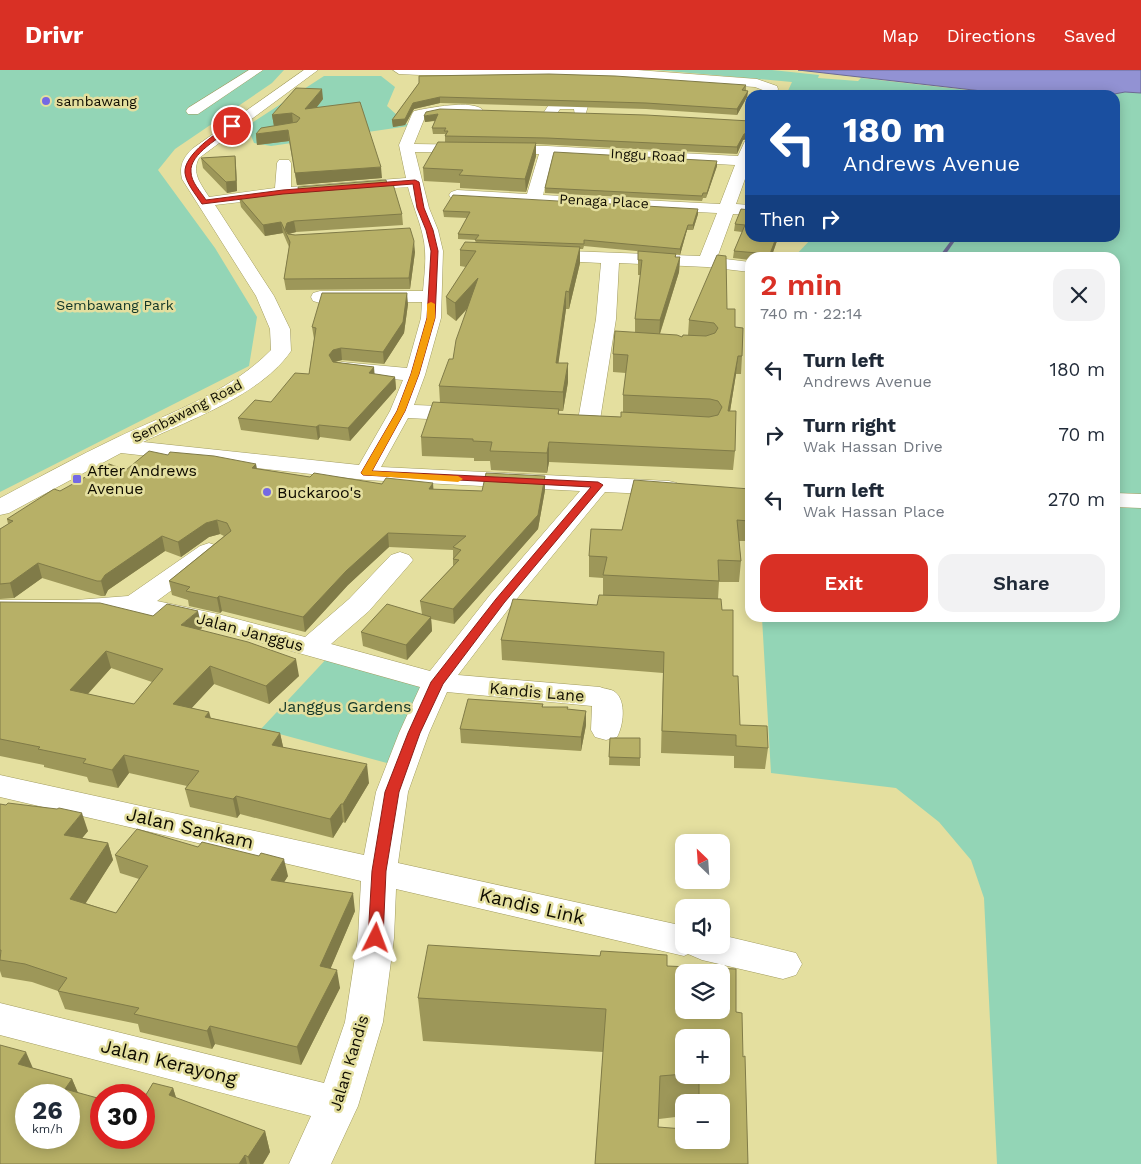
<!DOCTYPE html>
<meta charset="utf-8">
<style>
:root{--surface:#fff;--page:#f2f2f3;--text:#1f2937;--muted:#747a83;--accent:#d93025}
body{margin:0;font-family:"Work Sans",sans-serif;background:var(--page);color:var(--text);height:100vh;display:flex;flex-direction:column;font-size:19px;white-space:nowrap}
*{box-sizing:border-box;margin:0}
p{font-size:16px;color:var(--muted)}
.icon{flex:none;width:28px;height:28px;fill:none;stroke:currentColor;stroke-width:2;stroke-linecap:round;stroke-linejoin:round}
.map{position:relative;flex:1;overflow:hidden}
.panel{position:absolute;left:745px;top:182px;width:375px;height:370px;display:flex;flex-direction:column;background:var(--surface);border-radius:15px;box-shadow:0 2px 12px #0003}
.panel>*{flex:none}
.guide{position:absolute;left:745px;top:20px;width:375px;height:152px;border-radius:15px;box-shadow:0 2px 12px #0003;background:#1a4fa0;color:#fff;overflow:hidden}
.needle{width:32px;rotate:335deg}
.buttons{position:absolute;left:675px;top:764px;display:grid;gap:10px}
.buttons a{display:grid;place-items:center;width:55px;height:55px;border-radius:10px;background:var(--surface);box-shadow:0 2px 12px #0003;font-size:25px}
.speed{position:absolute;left:15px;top:1014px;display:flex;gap:10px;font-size:25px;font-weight:700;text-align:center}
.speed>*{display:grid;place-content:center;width:65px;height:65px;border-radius:50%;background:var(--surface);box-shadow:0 2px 12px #0003;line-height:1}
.speed small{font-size:12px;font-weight:400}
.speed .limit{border:8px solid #d22;background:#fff;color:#111}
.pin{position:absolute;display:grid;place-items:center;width:42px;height:42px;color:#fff;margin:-21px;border:2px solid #fff;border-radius:50%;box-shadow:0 1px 5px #0007}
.me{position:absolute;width:55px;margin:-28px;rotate:3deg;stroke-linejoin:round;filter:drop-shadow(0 0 4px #0008)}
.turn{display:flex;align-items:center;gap:18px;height:105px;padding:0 15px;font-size:22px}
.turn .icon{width:65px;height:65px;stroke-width:2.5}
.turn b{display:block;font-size:35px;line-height:42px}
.then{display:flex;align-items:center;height:48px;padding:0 15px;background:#0003;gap:10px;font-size:19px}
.round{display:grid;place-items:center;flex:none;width:52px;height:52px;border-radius:15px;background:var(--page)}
.head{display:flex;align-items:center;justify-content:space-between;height:85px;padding:0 15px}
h1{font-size:30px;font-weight:600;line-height:38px;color:var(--accent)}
.button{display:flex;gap:10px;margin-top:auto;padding:10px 15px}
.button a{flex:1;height:58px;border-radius:15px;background:var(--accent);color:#fff;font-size:20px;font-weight:600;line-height:58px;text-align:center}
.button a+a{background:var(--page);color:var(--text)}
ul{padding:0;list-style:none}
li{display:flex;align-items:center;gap:15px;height:65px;padding:0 15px}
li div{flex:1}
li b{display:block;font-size:19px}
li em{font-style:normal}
header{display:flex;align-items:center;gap:30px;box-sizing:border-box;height:70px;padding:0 25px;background:var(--accent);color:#fff}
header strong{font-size:24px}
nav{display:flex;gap:28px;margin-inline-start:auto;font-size:18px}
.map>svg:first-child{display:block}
</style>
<header>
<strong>Drivr</strong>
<nav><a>Map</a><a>Directions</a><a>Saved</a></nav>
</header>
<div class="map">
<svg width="1141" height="1094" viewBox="0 0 1141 1094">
<rect width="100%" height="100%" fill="#e4df9f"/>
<path fill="#93d5b6" d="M0,0H284L272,13L175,79L158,100L215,178L257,247L249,296L0,422Z
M656,0H772L819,5L818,8L858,11L861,8L1011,25H814L798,23L786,25L792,12Z
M324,6H381L395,17L387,36L409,56L271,76L254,73L247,56Z
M1125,22L1141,23V1094H997L984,828L971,790L939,752L896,718L771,703L762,548H1115V188L794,187L812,168H1115V25H1109Z
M330,585L433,614L398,696L261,659Z"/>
<path fill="#9292d3" stroke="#6b6a94" d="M798,0H1141V23L1125,22L1109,25H1017Z"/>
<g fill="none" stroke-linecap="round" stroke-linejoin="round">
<path fill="#6b6a94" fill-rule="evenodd" d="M953,168H957L943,188H938Z"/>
<defs>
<path id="minor" d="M249,0H263L198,44H188L186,41L188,38Z
M304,0H318L199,88C191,103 201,114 209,127L275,118L277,93L279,90H289L291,93V117L406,108L399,75L412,44L414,41C428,38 473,29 483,40L476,44L440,43L425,47L414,74L547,76L738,86L745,71L750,70V95L736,134L750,135V145L733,144L717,188L750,192V202L707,197L619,193L616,249L600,350L597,355L589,357L581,355L578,350L596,249L601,193L542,190L536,189L533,185L536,181L542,180L700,186L717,143L457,130L451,128L449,125L451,122L457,120L527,124L539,84L415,82L429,138L438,160L443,181L441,248L425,305L414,335L467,337L475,339L478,344L475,349L467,351L408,348L381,397L669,411L677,413L681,418L677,423L669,425L605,422L510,537L458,605L600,617C604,619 612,619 615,622C627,631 623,657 617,667L606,670L595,667L591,660L592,636L447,622L429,663L408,722L398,793L684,856V875H721V865L796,883L802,894L796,905L783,909L702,890L688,884L684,886L396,819L394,868L383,952L358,1036L331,1094H289L311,1046L0,965V933L324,1013L345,952L358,868L361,811L0,727V705L364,785L376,722L399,663L420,617L213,559L135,542L76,546H0V530H76L128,526L200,476L209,473L218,476L222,481L218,486L157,531L218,544L305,567L349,529L391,485L400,482L409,485L413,490L409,495L369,541L331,574L430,601L490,525L580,421L366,410L121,383L9,443L0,445V428C38,408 76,387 116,368C169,343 229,323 271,280L270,259L256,226L182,109C179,96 183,88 192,79ZM553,85L735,95L720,134L543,125ZM408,117C413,138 424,159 425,181C426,194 424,208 423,221H320L313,223L311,227L313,231L320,233L422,232L421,248L407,298L342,292L335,294L332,298L335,302L342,304L403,310L390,341L359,395L143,372C191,349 261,325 291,281L290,259L274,226L215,135L283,127Z
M393,0H637L757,9L777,16L778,19L776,25H764L765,21L755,17L587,5H420L399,4Z
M565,30L586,33L588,36L585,46H575L574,39H560L556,45L551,46L544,42L550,33Z
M1115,423L1141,424V438L1115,437Z"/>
</defs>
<use href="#minor" stroke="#a29c5f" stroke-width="1"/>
<use href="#minor" fill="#fff" fill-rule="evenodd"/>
</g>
<path fill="#9d9759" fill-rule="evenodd" d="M419,13L746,15V21H748L747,27L737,45L646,39L440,33L414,39L405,55L393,57L392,50Z
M323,29L316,38L382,108L297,115L289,71L257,75L256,64L288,54L274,56L272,45Z
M424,46L750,51V68L743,70L737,84L536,74V86L526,122L460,118V113L424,111L423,98L445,72V64H433L432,58L435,51L425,52Z
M235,86L236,96L237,121L227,123L203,98L201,88Z
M717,96L706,128H703L702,131L545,123V118Z
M387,114L402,144L403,155L296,162L289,164L415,182L410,219L286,220L284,209L289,177L283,163L265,166L241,137L239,127Z
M750,116V134L746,133V126Z
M750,140V168H778L771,188H750V190L733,188L734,181L742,162L734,161L735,154Z
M443,141L698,144L693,160H687L680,185L676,184V187H680L679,202L660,264L682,267L688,265L689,250L727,239L735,257L742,286L741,304H736L730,341L735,381L733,400L549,392L547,403L491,400L490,391H474V388L422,386L421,367L440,333L439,316L453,289L467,239L456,251L447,244L446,227L466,197L460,196V180L476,173L475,170L458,169V164L467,148L444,147ZM584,176L657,183L638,181V205H641L635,249V262L613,284V302L626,303L623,325V342L621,347L559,344V341H563L568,312V293H558L566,239H569L580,193V179H583Z
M408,234L404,263L384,294L342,290L335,292L374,297V304L395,307L396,319L350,371L320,367L318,370L241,360L238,348L271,332L309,304L314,269L312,257Z
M168,385L310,407L382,414L433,413V419L482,421L545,420L538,459L454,554L431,549L432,561L407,590L363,576L361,562L422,544L420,531L453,496V480L389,477L348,515L305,562L222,541L220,543L189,536L188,530L172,525L169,511L224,466L220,464L209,467L181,487L165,481L108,520L105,526H101L42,508L14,528L0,529V459L8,454L7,449L60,421L126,400Z
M634,410L749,451L747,471H739L741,491L739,512H719L718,529L722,540L733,606L740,655L768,678L765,699L734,698V686L661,683L663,603L502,590L501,570L597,535L603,525V508L589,507V486L622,460Z
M0,532L202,558L200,560L299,606L269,634L214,614L191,638L209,642L211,648L280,663L283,677L369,713L345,753L343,752L333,768L240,744L237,748L190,737L185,719L187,716L129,703L118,718L89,712L87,707L44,697V695L0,686ZM111,598L152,612L134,634L88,624Z
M543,634V637L586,641V655L581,681L461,673L460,659Z
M610,668H640V696L609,695Z
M0,734L88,761L82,768L108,773L113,790L85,833L116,843L139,809L120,803L115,785L288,806L284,812L355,841L330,899L340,918L301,995L215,974L212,979L140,962L138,954L65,939L58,921L32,912L2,907L0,901Z
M667,896L736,942L743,987L748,1094H595L603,982L423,971L418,928ZM684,968L721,1005H684ZM684,1032H721V1070L658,1057L659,1049L684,1046Z
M33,998L72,1009L78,1023L101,1068L173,1018L176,1028L265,1061L270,1082L263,1094H0Z"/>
<path fill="#807b48" d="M322,19L323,29L307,50L305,39Z
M748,21L747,27L737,45V39Z
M440,27V33L414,39L405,55L393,57L392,50L413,33Z
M292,43L293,53L274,56L272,45Z
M438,44L439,50L425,52L424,46Z
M288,60L289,71L257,75L256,64Z
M750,62V68L743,70L737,84V77L744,64Z
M536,73V86L526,122L525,109Z
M235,86L236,96L237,121L227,123L226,112Z
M717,91V96L706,128L707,123Z
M381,97L382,108L297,115L295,103Z
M698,139V144L693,160V155Z
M294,151L296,162L288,164L285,159L287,153Z
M281,152L283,163L265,166L263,155Z
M688,155L687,160L680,185V179Z
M776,168H778L771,188H770V184Z
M414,171L415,182L410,219L409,208Z
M580,177V193L569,239V222Z
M680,187L679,202L659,266L660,250Z
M478,208L479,225L456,251L455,233Z
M566,221V239L556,311V293Z
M407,223L408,234L404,263L384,294L383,282Z
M341,278L342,290L334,292L330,297L329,285L333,280Z
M738,286L736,304L727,360L728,341Z
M568,293V312L563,341V322Z
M374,297L375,309L369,303Z
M395,307L396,319L350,371L348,358Z
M319,355L320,367L318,370L316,357Z
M549,372V392L547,403V383Z
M256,394L259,408L252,398Z
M545,406V420L538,459L454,554L453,539Z
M433,413L434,427L429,419Z
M217,450L220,464L209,467L181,487L178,472L206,453Z
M388,463L389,477L348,515L305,562L303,547L346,501Z
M162,466L165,481L108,520L105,526L101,511L105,505Z
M38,493L42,508L14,528L10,513Z
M219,526L222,541L220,543L217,528Z
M198,541L202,558L185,573L181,555Z
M431,547L432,561L407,590L406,575Z
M106,581L111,598L75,638L70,620Z
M296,589L299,606L269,634L266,616Z
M210,596L214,614L178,653L173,634Z
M586,641V655L581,681V667Z
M209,642L213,660L205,647Z
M280,663L284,681L272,675Z
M124,685L129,703L118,718L112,700Z
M367,694L369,713L345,753L343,734Z
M236,726L240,744L237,748L233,729Z
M341,734L343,752L333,768L330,749Z
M82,743L88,761L70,783L64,765Z
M108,773L113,790L77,847L70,829Z
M284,789L288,806L274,828L271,810Z
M353,823L355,841L324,914L320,896Z
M337,900L340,918L301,995L297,977Z
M210,956L215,974L212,979L207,961Z
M26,982L35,1003L18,994Z
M72,1009L81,1030L65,1019Z
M173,1018L180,1040L169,1025Z
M265,1061L270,1082L263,1094H250L248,1087Z
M245,1085L247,1094H239Z"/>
<path fill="#b7b067" stroke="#807b48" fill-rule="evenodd" d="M549,4L615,6L746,15L742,20L748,21L737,39L646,33L440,27L413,33L405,49L392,50L419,13V6Z
M296,18L322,19L305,39L360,32L381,97L295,103L288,60L256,64L261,58L297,52L300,48L292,43L272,45Z
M440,39L646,45L750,51V62L744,64L737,77L547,68L445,66L448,61H444L446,58H432L438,44L424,46L426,42Z
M438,72L536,73L525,109L459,105L463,100L423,98Z
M554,82L717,91L707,123H703L702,126L545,118Z
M235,86L236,111L226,112L201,88Z
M386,110L387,114H393L402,144L294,151L287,153L285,159L288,164L295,165L410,158L414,171L409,208L284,209L290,172L281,152L263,155L239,127L299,122L298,117Z
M750,116V126H746Z
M453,125L698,139L693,155H688L680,179L584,170V174L475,170L479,165L458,164L470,142L443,141Z
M741,139L750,140V168H776L770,184L734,181L745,155L735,154Z
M465,172L580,177L569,222L566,221L556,293H568L563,322L439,316L449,289H453L456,270L478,208L455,233L446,227L476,181L460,180Z
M638,181L676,184L675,187H680L660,250L635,249L642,190H638Z
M717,185L726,186L727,239H735V257L743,258L742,286H738L728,341H736L735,381L549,372L547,383L490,381L492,372L473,371V369L421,367L433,332L559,339L558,344L621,347V342L709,347L718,345L722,337L718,331L710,329L623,325L628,285L613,284L615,261L677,265L682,267L683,265L706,266L715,263L718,258L714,253L689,250Z
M322,223H407L403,252L383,282L341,278L333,280L329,285L333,292L374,297L369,303L395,307L348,358L319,355L316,357L238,348L255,330L271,332L295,303L309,304L316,258L312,257Z
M149,381L168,385L170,382L214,386L256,394L252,398L310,407L314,403L382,414L386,408L433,413L429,419L482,421L486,403L545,406L538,445L453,539L420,531L459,490L453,489L461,480L453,477L466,466L388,463L346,501L303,547L219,526L217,528L186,521L190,517L169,511L231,461L227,453L217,450L206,453L178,472L162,466L105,505L101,511H97L38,493L10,513L0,514V459L13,451L7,449L54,419L60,421L109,394L126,400Z
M634,410L750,419L749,451L737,450L741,491L718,490L719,511L603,505L607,487L589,486L591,459L622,460Z
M599,525L721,529L722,540H733V606H738L740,655L767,656L768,678L736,676V665L662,661L664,582L501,570L513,529L597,535Z
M0,532L100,533L153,546L167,534L198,541L181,555L248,572L296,589L266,616L210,596L173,634L209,642L205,647L280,663L272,675L367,694L343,734H341L330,749L236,726L233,729L185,719L199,701L124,685L112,700L83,693L86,689L38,679L40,677L0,669ZM106,581L163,599L134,634L70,620Z
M387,534L431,547L406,575L361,562Z
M468,629L543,634L542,637H568L567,639L586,641L581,667L460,659Z
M610,668H640V688L609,687Z
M8,733L57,739L59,738L82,743L64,765L108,773L70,829L116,843L148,796L115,785L137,759L198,777L202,772L259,786L261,783L284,789L271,810L353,823L320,896L337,900L297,977L210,956L207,961L134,944L139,938L58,921L67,908L25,894L0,890L1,880H0V734L6,735Z
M428,875L600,886L601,881L667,885V896L736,899V942L742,943L743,987L745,986L748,1094H595L606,939L418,928ZM684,902H721V940H684ZM684,968H721V1005H699V1032H721V1070H684V1059L658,1057L660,1006L684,1004Z
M0,975L26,982L18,994L72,1009L65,1019L101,1029V1068H144V1028L153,1013L173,1018L169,1025L265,1061L248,1087L245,1085L239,1094H0ZM26,1025H69V1068H26Z"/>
<path fill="#d93025" stroke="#8d1f18" d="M232,54L234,57C221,67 189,84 191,102C191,112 201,122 206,130L283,120L415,110L419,112L424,138L433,160L438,181L435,248L419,304L405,341L372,401L598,412L603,415L504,533L443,614L420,663L399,722L386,801L383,868L381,873L376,874L371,873L368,868L372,801L385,722L408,663L431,612L496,529L591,417L363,405L361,403L397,341L411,304L427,248L431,181L426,160L417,138L413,114L283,124L202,134C196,125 186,113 185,103C183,85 218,61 232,54Z"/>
<path fill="#f59e0b" d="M431,232L435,234V248L419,304L405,341L372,401L458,406L463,409L458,412L363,405L361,403L397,341L411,304L427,248V234Z"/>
<g fill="#7469e4" stroke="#e4df9f" stroke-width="2">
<circle cx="46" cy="31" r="5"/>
<rect x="72" y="404" width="10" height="10" rx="2.5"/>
<circle cx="267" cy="422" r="5"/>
</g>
<g text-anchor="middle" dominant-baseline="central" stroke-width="5" stroke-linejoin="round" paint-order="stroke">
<g font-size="14" fill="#0f0c00" stroke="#e4df9f" text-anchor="start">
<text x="56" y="31">sambawang</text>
</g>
<g font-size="14" fill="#0f0c00" stroke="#e4df9f">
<text transform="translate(648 85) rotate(3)">Inggu Road</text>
<text transform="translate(604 131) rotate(3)">Penaga Place</text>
<text transform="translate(187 341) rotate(-27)">Sembawang Road</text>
</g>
<g font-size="14" fill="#113527" stroke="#e4df9f">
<text x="115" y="235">Sembawang Park</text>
</g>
<g font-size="16" fill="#0f0c00" stroke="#e4df9f" text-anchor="start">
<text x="87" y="400">After Andrews<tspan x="87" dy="18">Avenue</tspan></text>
<text x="277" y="422">Buckaroo's</text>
</g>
<g font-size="16" fill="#0f0c00" stroke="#e4df9f">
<text transform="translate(250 562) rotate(15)">Jalan Janggus</text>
<text transform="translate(537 622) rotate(5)">Kandis Lane</text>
<text transform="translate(349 993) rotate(-73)">Jalan Kandis</text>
</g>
<g font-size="16" fill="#113527" stroke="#e4df9f">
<text x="345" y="636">Janggus Gardens</text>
</g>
<g font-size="19" fill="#0f0c00" stroke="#e4df9f">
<text transform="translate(190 758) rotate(13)">Jalan Sankam</text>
<text transform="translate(532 836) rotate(13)">Kandis Link</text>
<text transform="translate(169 992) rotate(14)">Jalan Kerayong</text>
</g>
</g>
</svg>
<div class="buttons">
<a><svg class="needle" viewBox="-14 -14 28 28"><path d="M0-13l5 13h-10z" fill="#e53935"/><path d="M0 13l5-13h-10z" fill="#747a83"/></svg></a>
<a><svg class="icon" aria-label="sound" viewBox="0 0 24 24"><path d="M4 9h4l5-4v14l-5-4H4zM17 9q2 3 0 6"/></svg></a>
<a><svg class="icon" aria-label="layers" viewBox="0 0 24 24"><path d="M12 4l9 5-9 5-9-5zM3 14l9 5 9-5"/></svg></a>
<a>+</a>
<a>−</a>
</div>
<div class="speed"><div>26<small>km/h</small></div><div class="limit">30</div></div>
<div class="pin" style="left:232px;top:56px;background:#d93025"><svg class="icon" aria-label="arrive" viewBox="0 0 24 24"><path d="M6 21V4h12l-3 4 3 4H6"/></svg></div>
<svg class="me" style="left:376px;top:868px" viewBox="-20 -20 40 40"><path d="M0-17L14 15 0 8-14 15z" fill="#d93025" stroke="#fff" stroke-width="4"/></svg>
<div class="guide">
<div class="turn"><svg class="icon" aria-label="left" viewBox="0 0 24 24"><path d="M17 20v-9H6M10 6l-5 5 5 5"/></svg><div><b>180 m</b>Andrews Avenue</div></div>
<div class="then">Then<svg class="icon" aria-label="right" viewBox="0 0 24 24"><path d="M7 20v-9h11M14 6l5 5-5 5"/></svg></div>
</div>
<section class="panel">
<div class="head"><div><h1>2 min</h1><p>740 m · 22:14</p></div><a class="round"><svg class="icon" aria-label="close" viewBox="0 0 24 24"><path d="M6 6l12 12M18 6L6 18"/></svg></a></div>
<ul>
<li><svg class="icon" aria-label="left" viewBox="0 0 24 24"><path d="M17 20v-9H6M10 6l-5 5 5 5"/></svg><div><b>Turn left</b><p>Andrews Avenue</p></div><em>180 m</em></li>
<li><svg class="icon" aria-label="right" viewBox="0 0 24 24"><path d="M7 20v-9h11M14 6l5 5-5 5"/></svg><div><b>Turn right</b><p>Wak Hassan Drive</p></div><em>70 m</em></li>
<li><svg class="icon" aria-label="left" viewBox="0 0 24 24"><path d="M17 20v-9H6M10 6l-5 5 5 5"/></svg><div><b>Turn left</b><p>Wak Hassan Place</p></div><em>270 m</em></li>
</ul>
<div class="button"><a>Exit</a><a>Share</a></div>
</section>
</div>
